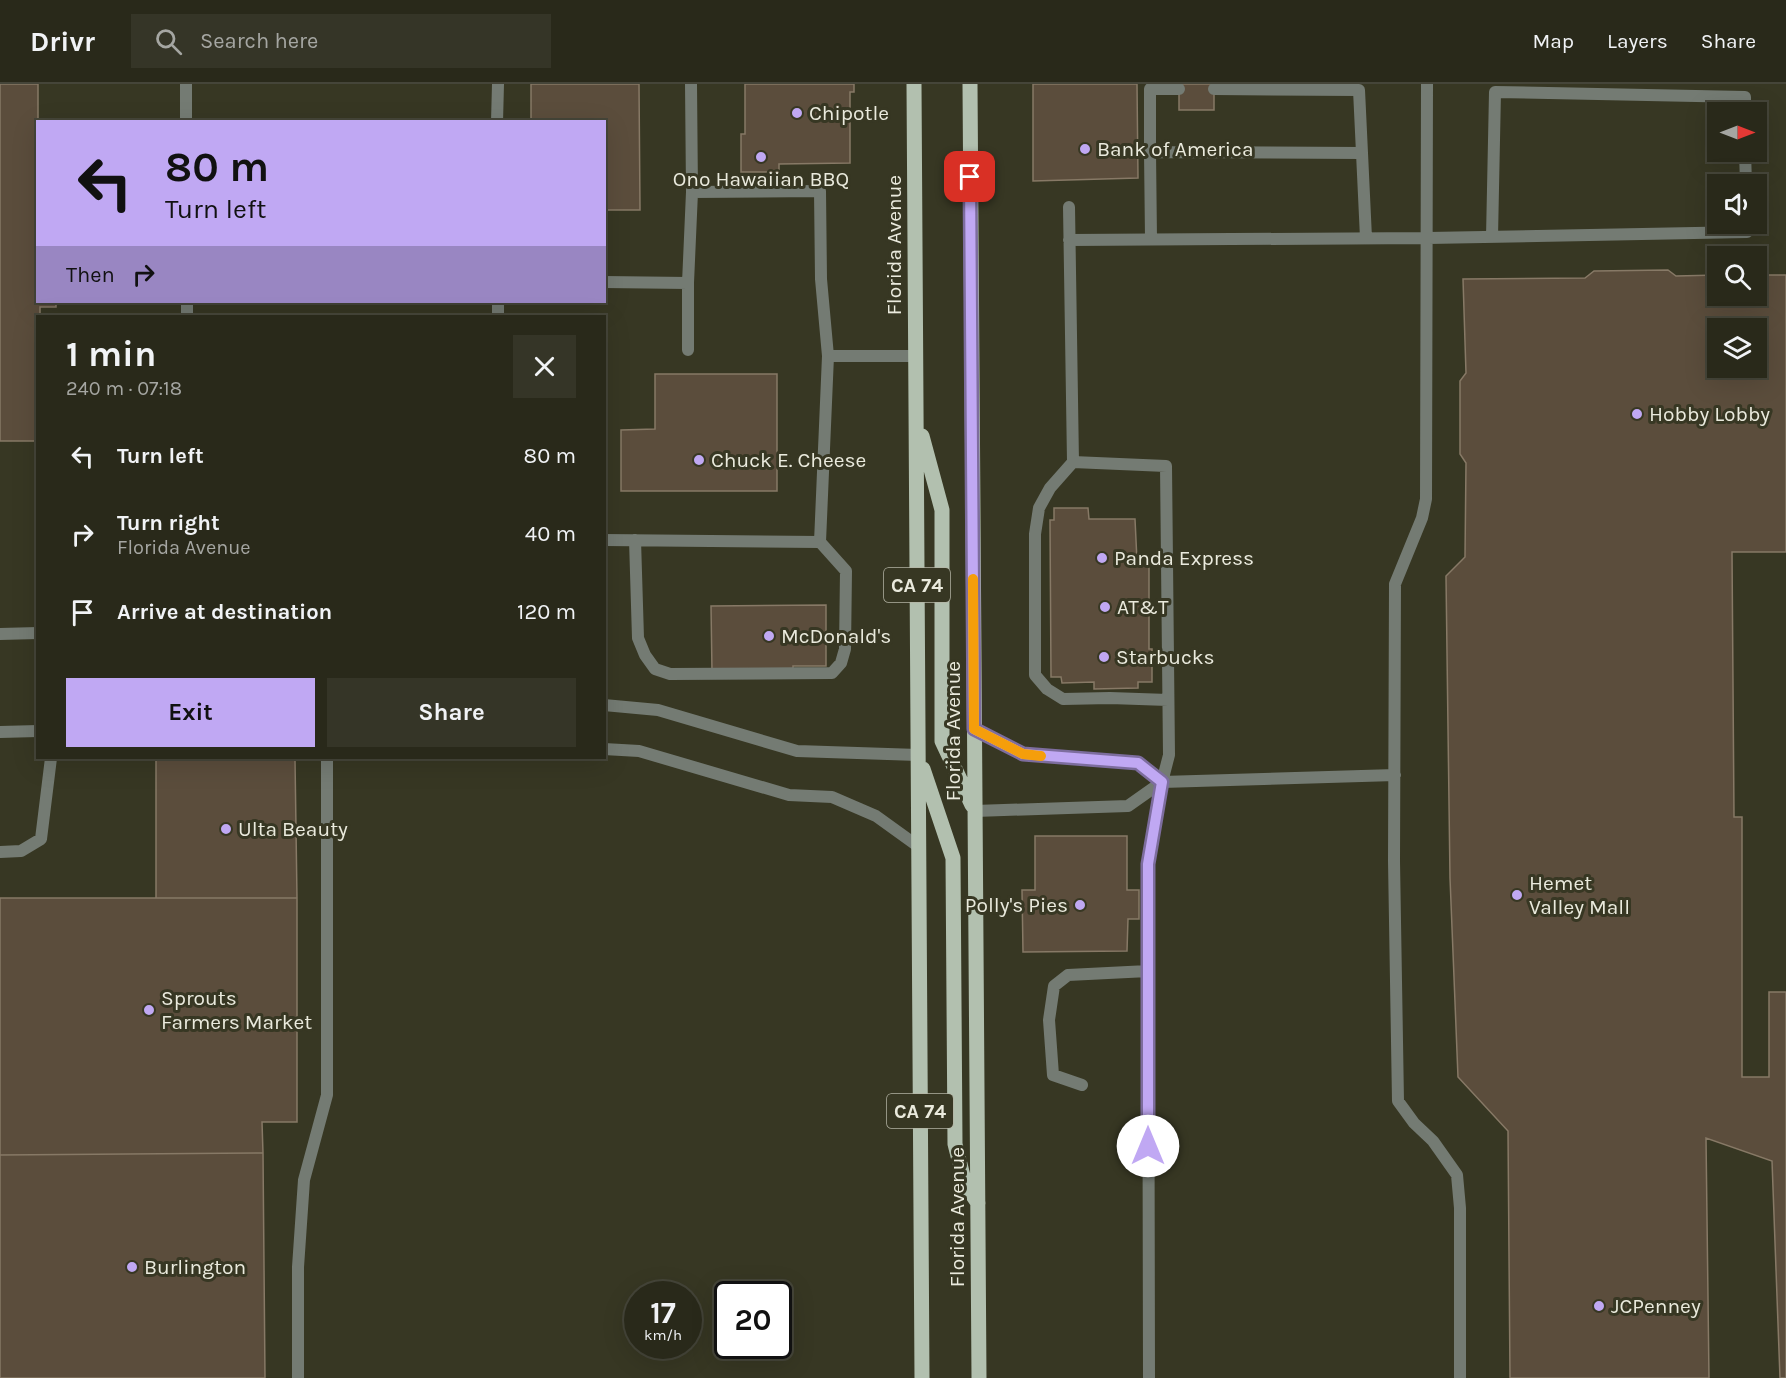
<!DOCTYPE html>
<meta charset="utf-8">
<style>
:root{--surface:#29291a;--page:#353527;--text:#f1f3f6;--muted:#a5a6a2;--line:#454539;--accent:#c0a8f3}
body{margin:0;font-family:Karla,sans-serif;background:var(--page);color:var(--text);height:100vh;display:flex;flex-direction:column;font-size:22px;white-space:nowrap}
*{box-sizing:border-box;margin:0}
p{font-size:20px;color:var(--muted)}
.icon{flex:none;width:33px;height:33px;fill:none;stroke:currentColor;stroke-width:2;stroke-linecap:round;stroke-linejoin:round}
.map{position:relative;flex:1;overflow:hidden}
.details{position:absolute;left:36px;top:231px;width:570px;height:444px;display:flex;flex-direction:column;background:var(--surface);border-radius:0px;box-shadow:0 6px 24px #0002,0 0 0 2px var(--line)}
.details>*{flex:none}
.banner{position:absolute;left:36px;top:36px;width:570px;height:183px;border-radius:0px;box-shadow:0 6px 24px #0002,0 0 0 2px var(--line);background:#c0a8f3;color:#111;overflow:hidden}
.needle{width:39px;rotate:90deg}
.buttons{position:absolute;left:1707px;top:18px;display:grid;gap:12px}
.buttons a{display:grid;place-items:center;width:60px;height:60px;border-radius:0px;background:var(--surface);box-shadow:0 6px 24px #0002,0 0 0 2px var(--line);font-size:30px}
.speed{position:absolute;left:624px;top:1197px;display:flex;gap:12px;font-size:30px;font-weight:700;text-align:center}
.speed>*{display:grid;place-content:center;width:78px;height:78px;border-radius:50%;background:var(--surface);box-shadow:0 6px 24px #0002,0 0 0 2px var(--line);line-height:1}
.speed small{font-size:15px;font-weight:400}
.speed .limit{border:3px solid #111;border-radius:9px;background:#fff;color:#111}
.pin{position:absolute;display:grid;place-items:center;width:51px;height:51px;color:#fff;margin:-26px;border-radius:12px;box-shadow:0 3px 9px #0006}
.me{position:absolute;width:66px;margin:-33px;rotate:0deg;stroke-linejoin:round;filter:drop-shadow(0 0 4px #0008)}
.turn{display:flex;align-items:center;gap:21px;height:126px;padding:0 30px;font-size:27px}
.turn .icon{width:78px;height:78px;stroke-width:2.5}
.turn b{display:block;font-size:42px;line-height:51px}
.then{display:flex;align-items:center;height:57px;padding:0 30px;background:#0003;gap:12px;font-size:22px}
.round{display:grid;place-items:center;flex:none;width:63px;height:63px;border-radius:0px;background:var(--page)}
.overview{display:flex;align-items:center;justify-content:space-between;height:102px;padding:0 30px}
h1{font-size:36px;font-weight:700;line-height:45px}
.action{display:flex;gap:12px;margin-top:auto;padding:12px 30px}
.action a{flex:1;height:69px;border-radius:0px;background:var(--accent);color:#111;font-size:24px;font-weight:700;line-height:69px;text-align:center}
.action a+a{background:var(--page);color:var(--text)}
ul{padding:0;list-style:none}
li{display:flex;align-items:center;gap:18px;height:78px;padding:0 30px}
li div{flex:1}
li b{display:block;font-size:22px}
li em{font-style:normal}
header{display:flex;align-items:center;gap:36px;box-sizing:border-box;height:84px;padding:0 30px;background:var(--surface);border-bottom:2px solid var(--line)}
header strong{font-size:28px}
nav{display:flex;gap:33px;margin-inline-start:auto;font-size:21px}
.search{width:420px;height:54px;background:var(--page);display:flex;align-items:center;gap:15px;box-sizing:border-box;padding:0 21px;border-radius:0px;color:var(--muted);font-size:22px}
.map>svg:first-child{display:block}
</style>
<header>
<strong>Drivr</strong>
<div class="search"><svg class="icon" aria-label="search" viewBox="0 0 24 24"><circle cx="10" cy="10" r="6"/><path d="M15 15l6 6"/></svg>Search here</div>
<nav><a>Map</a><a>Layers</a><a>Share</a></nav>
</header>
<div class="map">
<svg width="1786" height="1294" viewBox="0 0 1786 1294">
<rect width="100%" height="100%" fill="#373723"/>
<path fill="#5b4d3c" stroke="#877966" stroke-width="1.5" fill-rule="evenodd" d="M0,0H38V218H56V223H40V232H38V357H0Z
M531,0H639L640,126H604V38H531Z
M745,0H854V8H850V79L779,80V88H741V50H745Z
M1033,0H1137L1138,94L1033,97Z
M1179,0H1214V26H1179Z
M1668,186L1676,192L1718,191V212H1756V191H1786V468H1732L1734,733H1742V993H1769V908H1786V1294H1780L1772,1077L1706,1054L1709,1294H1510L1508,1047L1458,993L1450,794L1446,492L1465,473L1466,379L1460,370V297L1466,289L1463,195L1585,194L1594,187ZM1718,244H1756V284H1718Z
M655,290H777V407H621V346L655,345Z
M1054,424H1088L1089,435H1135L1137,477H1149V565H1152V598H1138V604L1094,605V598L1062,599L1061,593H1051L1050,436H1054Z
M826,521V582H793V587L712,588L711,522Z
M295,675L297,814H156V676Z
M1035,752H1127V806H1139V835H1128L1127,867L1023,868L1022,806H1035Z
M0,814H297V1038H262L263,1069L0,1071Z
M263,1069L265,1294H0V1071Z"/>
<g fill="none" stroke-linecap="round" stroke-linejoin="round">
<path stroke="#747b73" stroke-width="12" d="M186,0V38
M691,0L692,108L820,107L821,195L828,272H916
M1427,0L1426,415L1422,434L1395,500L1394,777L1398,1017L1414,1039L1433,1057L1457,1091L1460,1124V1294
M1214,5L1359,6L1362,69
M497,38L498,0
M1150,68V5H1179
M1745,68L1746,100
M1069,123L1073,378L1166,382L1169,671L1162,698L1148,780L1149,1294
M1492,153L1495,8L1745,13V28
M1151,155L1150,68L1362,69L1366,154
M1069,156L1428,154L1747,148V140
M604,198L688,199L692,108
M688,199V266
M187,218V232
M498,218V232
M1073,378L1050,404L1039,424L1035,450V591L1047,605L1063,615L1110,614L1168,616
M604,456L820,458L828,272
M635,456L638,554L645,571L655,585L670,590L832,589L841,579L845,565L846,487L820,458
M0,550L38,549
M604,621L658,626L797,667L918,671
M974,645L1023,670L1138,679L1162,698
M0,648L38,647
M604,665L639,667L789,711L832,713L876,732L919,763
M975,727L1128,722L1162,698L1395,691
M0,768L21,767L41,755L51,674
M1082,1001L1053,991L1049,936L1054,902L1068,891L1148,887
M298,1294V1183L304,1096L327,1011V674"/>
<path stroke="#b2c0af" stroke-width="15" d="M914,0L922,1294
M970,0L979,1294
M922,352L942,426V657L972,721
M923,685L953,774L955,1060L965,1100L978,1119"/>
</g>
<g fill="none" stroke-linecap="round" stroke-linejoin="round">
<defs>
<path id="route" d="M970,93L974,645L1023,670L1138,679L1162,698L1148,780V1062"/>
</defs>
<use href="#route" stroke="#7d6d9e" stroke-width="15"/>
<use href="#route" stroke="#c0a8f3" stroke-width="10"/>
<path stroke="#f59e0b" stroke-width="10" d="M973,495L974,645L1023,670L1041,672"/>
</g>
<g fill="#c0a8f3" stroke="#373723" stroke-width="2">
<circle cx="797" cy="29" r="6"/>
<circle cx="1085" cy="65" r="6"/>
<circle cx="761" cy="73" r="6"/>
<circle cx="1637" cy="330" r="6"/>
<circle cx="699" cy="376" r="6"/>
<circle cx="1102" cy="474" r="6"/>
<circle cx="1105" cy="523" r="6"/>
<circle cx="769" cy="552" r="6"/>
<circle cx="1104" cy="573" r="6"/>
<circle cx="226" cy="745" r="6"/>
<circle cx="1517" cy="811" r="6"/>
<circle cx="1080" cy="821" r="6"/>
<circle cx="149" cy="926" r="6"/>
<circle cx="132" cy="1183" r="6"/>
<circle cx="1599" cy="1222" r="6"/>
</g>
<g text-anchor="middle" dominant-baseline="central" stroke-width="6" stroke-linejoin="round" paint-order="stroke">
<g fill="#373723" stroke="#b4b4a5" stroke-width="1.5">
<rect x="884" y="484" width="66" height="34" rx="4.5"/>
<rect x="887" y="1010" width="66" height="34" rx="4.5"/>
</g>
<g font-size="20" font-weight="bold" fill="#eaeadd">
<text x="917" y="501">CA 74</text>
<text x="920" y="1027">CA 74</text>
</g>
<g font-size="21" fill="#eaeadd" stroke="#373723" text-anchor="start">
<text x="809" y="29">Chipotle</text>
<text x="1097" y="65">Bank of America</text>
<text x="761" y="95" text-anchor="middle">Ono Hawaiian BBQ</text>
<text x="1649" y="330">Hobby Lobby</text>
<text x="711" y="376">Chuck E. Cheese</text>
<text x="1114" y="474">Panda Express</text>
<text x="1117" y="523">AT&amp;T</text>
<text x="781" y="552">McDonald's</text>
<text x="1116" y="573">Starbucks</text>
<text x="238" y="745">Ulta Beauty</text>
<text x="1529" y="799">Hemet<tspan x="1529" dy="24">Valley Mall</tspan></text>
<text x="1068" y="821" text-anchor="end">Polly's Pies</text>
<text x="161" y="914">Sprouts<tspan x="161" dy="24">Farmers Market</tspan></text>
<text x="144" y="1183">Burlington</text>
<text x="1611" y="1222">JCPenney</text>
</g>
<g font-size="21" fill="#eaeadd" stroke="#373723">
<text transform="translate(894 161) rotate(-90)">Florida Avenue</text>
<text transform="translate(953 647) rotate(-90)">Florida Avenue</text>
<text transform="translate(957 1133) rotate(-90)">Florida Avenue</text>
</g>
</g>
</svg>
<div class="buttons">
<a><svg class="needle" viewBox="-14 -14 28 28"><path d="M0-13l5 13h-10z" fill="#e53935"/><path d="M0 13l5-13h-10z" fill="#a5a6a2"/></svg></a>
<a><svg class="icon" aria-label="sound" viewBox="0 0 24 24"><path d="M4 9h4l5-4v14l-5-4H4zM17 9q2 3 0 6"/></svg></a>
<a><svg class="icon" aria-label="search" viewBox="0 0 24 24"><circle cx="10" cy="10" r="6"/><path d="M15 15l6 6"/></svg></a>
<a><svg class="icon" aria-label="layers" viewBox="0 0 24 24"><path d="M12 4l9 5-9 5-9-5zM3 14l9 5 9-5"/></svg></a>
</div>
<div class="speed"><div>17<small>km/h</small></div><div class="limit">20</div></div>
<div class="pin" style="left:970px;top:93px;background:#d93025"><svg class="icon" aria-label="arrive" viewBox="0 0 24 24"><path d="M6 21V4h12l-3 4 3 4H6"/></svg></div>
<svg class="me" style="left:1148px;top:1062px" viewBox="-20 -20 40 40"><circle r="19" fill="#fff"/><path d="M0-13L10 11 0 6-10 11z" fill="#c0a8f3"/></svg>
<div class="banner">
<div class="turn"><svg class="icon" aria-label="left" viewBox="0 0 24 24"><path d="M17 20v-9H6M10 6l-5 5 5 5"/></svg><div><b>80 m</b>Turn left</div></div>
<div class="then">Then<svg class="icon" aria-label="right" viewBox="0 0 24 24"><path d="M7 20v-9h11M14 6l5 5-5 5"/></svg></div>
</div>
<section class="details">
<div class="overview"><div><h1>1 min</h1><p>240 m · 07:18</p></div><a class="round"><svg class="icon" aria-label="close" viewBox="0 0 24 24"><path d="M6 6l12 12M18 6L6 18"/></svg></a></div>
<ul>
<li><svg class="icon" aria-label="left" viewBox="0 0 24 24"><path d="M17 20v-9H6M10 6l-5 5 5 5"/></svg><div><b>Turn left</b></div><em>80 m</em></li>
<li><svg class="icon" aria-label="right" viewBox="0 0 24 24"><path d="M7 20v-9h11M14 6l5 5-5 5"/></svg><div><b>Turn right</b><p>Florida Avenue</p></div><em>40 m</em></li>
<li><svg class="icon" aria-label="arrive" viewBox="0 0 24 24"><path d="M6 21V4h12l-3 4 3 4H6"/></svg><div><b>Arrive at destination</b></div><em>120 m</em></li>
</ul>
<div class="action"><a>Exit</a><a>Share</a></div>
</section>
</div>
